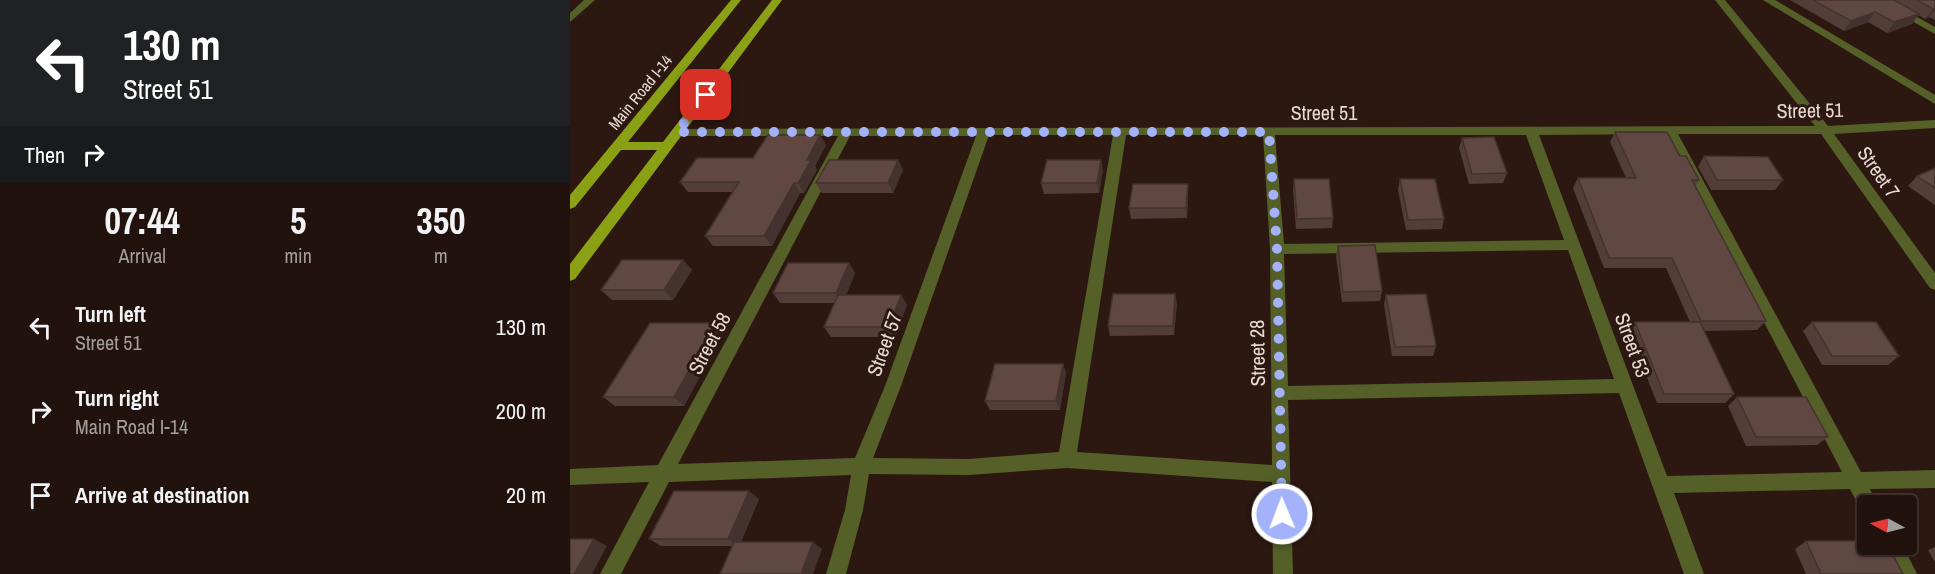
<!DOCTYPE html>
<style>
:root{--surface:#22120d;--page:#2e201b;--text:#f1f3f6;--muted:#a29e9d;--line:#3f322e}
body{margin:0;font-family:"Archivo Narrow",sans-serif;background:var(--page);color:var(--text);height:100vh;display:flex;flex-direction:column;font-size:22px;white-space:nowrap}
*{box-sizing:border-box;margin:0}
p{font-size:20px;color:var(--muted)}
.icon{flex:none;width:33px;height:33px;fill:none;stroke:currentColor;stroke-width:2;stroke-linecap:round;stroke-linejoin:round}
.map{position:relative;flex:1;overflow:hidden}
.panel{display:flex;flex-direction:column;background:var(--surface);width:570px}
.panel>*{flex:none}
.banner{background:#202124;color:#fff;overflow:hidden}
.needle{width:39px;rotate:277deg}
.fabs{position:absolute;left:1287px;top:495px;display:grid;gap:12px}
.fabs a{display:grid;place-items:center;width:60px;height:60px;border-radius:6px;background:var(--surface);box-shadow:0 2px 4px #0004,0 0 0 2px var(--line);font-size:30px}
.pin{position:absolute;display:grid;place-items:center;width:51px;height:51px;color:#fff;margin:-26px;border-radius:12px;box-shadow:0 3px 9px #0006}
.me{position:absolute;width:66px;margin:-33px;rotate:359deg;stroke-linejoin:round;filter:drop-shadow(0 0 4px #0008)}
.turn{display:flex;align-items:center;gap:21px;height:126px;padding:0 24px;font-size:27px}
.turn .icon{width:78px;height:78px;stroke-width:2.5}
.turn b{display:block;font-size:42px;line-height:51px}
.then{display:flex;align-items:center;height:57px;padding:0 24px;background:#0003;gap:12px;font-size:22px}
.eta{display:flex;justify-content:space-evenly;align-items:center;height:102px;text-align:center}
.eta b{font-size:36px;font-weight:700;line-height:42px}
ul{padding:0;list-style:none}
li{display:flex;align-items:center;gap:18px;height:84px;padding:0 24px}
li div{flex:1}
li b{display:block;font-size:22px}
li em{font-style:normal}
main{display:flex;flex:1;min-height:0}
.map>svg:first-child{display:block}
</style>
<main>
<section class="panel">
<div class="banner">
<div class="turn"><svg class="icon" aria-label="left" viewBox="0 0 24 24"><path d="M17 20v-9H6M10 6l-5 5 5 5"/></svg><div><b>130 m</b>Street 51</div></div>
<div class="then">Then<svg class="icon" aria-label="right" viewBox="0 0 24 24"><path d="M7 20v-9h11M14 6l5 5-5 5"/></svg></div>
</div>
<div class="eta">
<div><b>07:44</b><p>Arrival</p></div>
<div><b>5</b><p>min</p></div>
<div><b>350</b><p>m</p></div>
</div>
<ul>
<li><svg class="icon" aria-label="left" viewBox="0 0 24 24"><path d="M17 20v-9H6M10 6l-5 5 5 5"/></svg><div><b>Turn left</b><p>Street 51</p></div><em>130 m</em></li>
<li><svg class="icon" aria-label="right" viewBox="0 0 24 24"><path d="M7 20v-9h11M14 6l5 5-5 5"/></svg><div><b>Turn right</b><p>Main Road I-14</p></div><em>200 m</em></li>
<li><svg class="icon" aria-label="arrive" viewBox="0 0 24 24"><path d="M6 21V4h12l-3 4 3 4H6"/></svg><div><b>Arrive at destination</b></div><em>20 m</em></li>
</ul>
</section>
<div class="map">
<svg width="1365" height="574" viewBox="0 0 1365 574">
<rect width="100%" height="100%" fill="#2d1811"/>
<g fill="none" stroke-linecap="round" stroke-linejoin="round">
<path fill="#546028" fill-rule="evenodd" d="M14,0H25L0,22V13Z
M1145,0H1155L1258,126L1365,120V128L1264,134L1365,273V290L1360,288L1251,134H1108L1291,472L1365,470V488L1300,489L1308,506H1298V514L1292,512L1280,489L1104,493L1134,574H1114L1049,393L718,400L723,574H703L702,482L497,468L398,475L299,474L293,510L276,574H256L275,510L281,475L99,482L51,574H30L79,482L0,485V469L88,465L268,136H107L103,135L101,132L103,129L1245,126ZM1096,134L1272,472L1097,476L969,135ZM419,135H543L489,452L398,459L303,458L331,386ZM556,135H693L700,249L702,465L507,452ZM705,135H956L994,240L714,244ZM280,136H406L315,386L285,458L108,464ZM998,250L1044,379L718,386L714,254Z
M1193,0H1205L1365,95V104Z
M1304,0H1317L1365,27V34Z
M1312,544H1332L1347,574H1326Z"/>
<path fill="#8aa115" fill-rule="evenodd" d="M161,0H171L58,142H93L202,0H212L5,279L0,281V264L87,150H51L5,207L0,209V195Z"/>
</g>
<path fill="#533d39" d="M1220,0H1365V20L1359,17L1355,19L1348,15L1342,24L1317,33L1298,22L1274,31Z
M1045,132L1110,156L1129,180L1125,186L1196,321L1187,330L1134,331L1164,394L1155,403H1087L1059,332L1065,322H1120L1096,268H1034L1003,188L1008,178H1056L1040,142Z
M250,135L256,145L245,166L247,170L234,193H230L202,246H143L135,236L163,192H118L110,182L183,158Z
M892,138L937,173L933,183L899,184L889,148Z
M1134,156L1213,180L1205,190H1141L1128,167Z
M328,160L333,170L323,193H252L246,183Z
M1365,168V205L1338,186L1347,176Z
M533,170L529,193L474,194L471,183Z
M724,179L763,218L762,228L726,229L723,189Z
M830,179L874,219L872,229L836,230L828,190Z
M618,184V194L617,218L561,219L559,208Z
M768,246L812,291L810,301L772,302L766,256Z
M113,260L122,270L103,300H42L31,290Z
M279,263L285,273L276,295H331L337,305L325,337H261L254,327L265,303H210L203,293Z
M816,295L866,346L863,356H822L814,304Z
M607,303L604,335L540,336L538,326Z
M1242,322L1329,356L1318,365H1252L1233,331Z
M154,332L114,406H45L33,397Z
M493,364L496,373L490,410H420L415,401Z
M1167,397L1258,437L1247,445L1176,446L1158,406Z
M189,499L171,542L252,549L162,546H91L79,539Z
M1236,541L1333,574H1236L1225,549Z
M1365,547V562L1358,550Z"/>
<path fill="#43322e" d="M1365,8V10L1359,17L1355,19L1363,9Z
M1305,12L1298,22L1274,31L1281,21Z
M1349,14L1342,24L1317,33L1324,22Z
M250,135L256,145L245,166L247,170L234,193L228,183L237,160Z
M328,160L333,170L323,193L318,183Z
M531,160L533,170L529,193L527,183Z
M224,183L230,193L202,246L194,236Z
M618,184V194L617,218L616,208Z
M113,260L122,270L103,300L94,290Z
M279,263L285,273L273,303L266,293Z
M605,294L607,303L604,335L603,326Z
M331,295L337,305L325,337L319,327Z
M145,323L154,332L114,406L104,397Z
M493,364L496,373L490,410L486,401Z
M179,491L189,499L169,546L158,539Z
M24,539L37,546L22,574H4Z
M243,542L252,549L243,574H231Z"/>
<path fill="#604742" stroke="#43322e" stroke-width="1.5" d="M1243,0H1324L1349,14L1324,22L1305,12L1281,21Z
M1347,0H1365V8L1363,9Z
M1045,132H1097L1110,156H1116L1129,180H1122L1196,321H1131L1102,258H1039L1008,178H1066Z
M198,135H250L237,160H241L228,183H224L194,236H135L169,182H110L127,158H183Z
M924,137L937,173L902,174L892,138Z
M1134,156L1198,157L1213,180H1147Z
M259,160H328L318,183H246Z
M477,160H531L527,183H471Z
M1365,168V188L1347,176Z
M724,179H759L763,218L727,219Z
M830,179H865L874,219L838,220Z
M563,184H618L616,208H559Z
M805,245L812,291L773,292L768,246Z
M52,260H113L94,290H31Z
M218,263H279L266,293H203Z
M543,294H605L603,326H538Z
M856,294L866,346L825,347L816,295Z
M268,295H331L319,327H254Z
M1065,322H1130L1164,394H1094Z
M1242,322H1306L1329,356H1262Z
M80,323H145L104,397H33Z
M425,364H493L486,401H415Z
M1167,397H1236L1258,437H1186Z
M104,491H179L158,539H79Z
M0,539H24L4,574H0Z
M1236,541H1298V544H1317L1333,574H1251Z
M164,542H243L231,574H150Z"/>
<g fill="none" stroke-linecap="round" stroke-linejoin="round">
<path stroke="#a4b2fc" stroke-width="10" stroke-dasharray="0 18" d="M136,95L107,132H699L707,249L712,514"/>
</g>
<g text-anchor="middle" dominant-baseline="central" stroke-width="6" stroke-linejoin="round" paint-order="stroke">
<g font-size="16" fill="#e8d9d4" stroke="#2d1811">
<text transform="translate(70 92) rotate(-51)">Main Road I-14</text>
</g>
<g font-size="20" fill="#e8d9d4" stroke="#2d1811">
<text transform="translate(1240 110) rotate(-1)">Street 51</text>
<text x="754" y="112">Street 51</text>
<text transform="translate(1309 172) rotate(55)">Street 7</text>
<text transform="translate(139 343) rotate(-62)">Street 58</text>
<text transform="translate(314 344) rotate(-70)">Street 57</text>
<text transform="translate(1063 345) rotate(70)">Street 53</text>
<text transform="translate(687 353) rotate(-91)">Street 28</text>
</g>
</g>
</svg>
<div class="fabs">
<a><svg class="needle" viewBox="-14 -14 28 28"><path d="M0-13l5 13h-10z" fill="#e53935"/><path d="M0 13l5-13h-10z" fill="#a29e9d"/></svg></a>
</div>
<div class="pin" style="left:136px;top:95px;background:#d93025"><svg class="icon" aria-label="arrive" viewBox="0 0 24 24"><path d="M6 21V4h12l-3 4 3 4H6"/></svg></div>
<svg class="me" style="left:712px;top:514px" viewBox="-20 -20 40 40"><circle r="17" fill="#a4b2fc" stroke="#fff" stroke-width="3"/><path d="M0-11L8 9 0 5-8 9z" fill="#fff"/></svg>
</div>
</main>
